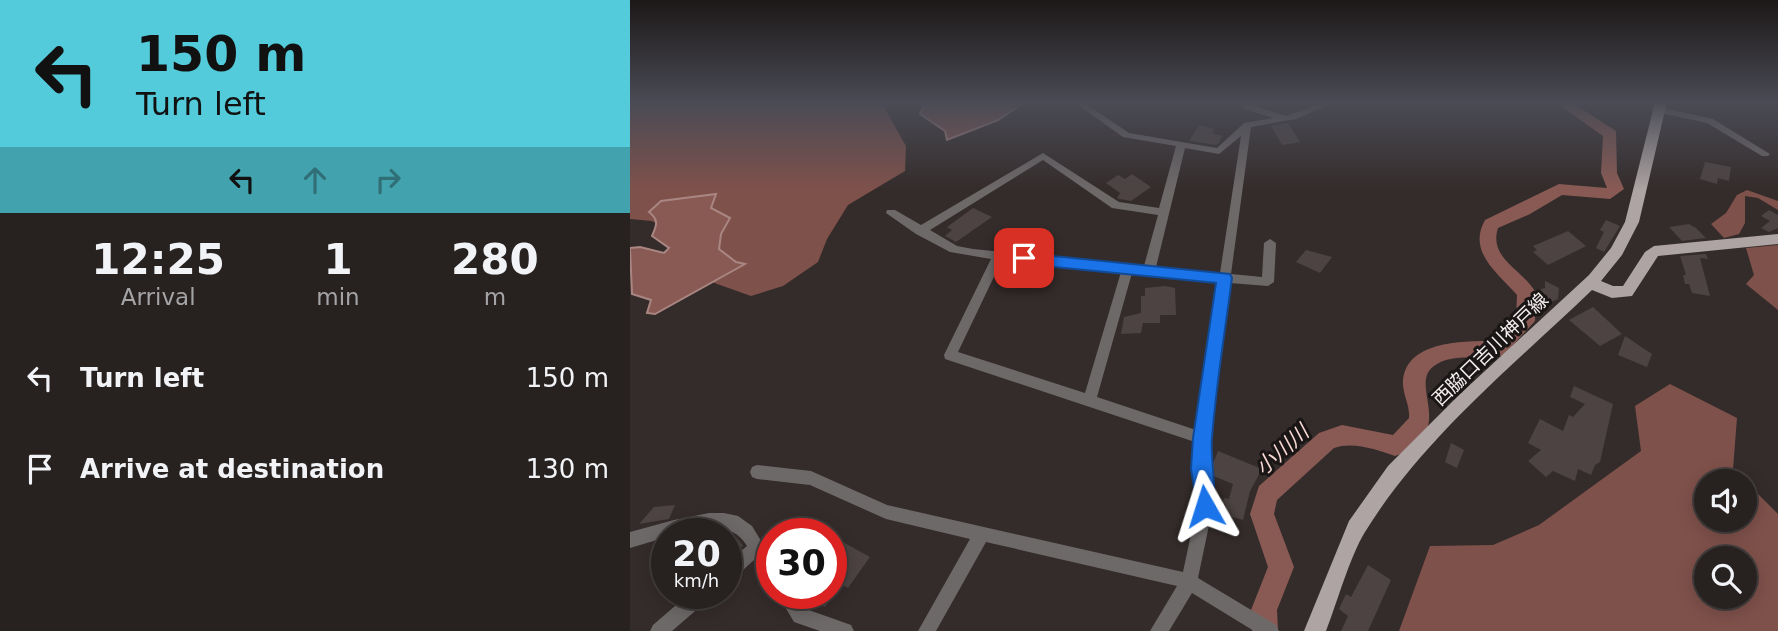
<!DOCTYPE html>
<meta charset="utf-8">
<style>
:root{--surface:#272120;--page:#2f2929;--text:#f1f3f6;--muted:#a4a3a5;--line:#433e3e}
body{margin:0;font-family:"DejaVu Sans","Noto Sans JP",sans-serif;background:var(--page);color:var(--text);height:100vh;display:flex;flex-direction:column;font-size:26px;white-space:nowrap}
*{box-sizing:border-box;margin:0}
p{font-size:23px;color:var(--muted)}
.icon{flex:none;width:38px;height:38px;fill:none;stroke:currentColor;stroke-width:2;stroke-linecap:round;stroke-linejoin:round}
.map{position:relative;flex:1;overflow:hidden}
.sheet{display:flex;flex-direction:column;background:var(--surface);width:630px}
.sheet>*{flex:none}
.top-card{background:#53cbda;color:#111;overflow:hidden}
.tools{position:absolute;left:1064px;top:469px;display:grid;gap:14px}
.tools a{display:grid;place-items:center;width:63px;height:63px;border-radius:50%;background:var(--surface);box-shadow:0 4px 18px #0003,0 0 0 2px var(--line);font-size:35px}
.speed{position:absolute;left:21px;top:518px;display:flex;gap:14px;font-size:35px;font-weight:700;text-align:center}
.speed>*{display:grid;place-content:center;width:91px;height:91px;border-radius:50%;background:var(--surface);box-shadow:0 4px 18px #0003,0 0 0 2px var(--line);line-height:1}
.speed small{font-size:18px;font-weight:400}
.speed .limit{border:10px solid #d22;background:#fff;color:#111}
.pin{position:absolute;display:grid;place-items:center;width:60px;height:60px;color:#fff;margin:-30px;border-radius:14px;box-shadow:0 4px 10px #0006}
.me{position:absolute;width:77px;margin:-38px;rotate:354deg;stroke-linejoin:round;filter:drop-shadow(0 0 5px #0008)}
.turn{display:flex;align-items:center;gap:24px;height:147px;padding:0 21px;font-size:32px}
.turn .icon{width:91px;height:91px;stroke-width:2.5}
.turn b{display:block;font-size:49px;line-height:60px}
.lanes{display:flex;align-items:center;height:66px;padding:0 21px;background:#0003;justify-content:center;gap:35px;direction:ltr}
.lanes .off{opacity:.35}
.eta{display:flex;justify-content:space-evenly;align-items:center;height:119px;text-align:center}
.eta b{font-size:42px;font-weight:600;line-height:49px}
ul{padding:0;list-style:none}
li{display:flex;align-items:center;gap:21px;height:91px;padding:0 21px}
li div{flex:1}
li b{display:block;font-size:26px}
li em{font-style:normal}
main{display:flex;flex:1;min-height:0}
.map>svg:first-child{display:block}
</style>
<main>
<section class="sheet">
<div class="top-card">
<div class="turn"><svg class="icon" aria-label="left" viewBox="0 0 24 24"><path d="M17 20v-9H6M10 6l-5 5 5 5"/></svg><div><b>150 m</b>Turn left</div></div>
<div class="lanes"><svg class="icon" aria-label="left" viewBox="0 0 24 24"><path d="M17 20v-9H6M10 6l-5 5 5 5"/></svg><svg class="icon off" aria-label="ahead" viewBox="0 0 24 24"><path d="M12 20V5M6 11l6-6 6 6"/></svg><svg class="icon off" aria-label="right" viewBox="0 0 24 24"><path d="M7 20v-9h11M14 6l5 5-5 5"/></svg></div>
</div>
<div class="eta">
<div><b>12:25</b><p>Arrival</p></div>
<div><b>1</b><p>min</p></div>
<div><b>280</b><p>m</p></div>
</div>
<ul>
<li><svg class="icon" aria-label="left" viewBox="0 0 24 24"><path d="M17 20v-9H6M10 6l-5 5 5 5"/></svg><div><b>Turn left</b></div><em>150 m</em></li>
<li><svg class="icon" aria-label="arrive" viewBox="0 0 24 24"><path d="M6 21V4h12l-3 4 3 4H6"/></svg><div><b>Arrive at destination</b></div><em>130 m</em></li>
</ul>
</section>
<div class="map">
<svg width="1148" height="631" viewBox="0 0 1148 631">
<rect width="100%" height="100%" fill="#342c2b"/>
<path fill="#7f514b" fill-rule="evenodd" d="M0,102H251L276,146L275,171L218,205L197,239L188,262L153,286L121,296L76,280L49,236L22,221L0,219Z
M1117,190L1148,201V210L1128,198L1115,196V223L1109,234L1094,238L1081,224L1096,213L1107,195Z
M1148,245V310L1116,284L1124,275L1116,248Z
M1040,384L1107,418L1103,469L1148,514V631H769L800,546L863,545L909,525L1011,451L1005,406ZM1076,481H1115V520H1076ZM1115,558V597H1076V558Z"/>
<path fill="#895a54" stroke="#a98682" stroke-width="2" d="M296,102H395L368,120L317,140L315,131L290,114Z
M86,194L81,208L100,218L91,234L89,249L106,262L115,264L25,314L17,313L21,300L2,294L0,248L10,247L34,253L39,248L22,236C27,225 29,220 19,212L31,201Z"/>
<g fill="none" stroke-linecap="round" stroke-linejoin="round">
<path fill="#895a54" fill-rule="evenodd" d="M925,102H941L986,131L987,173L994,189L980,199L932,195L900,214L868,228C858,259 894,270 906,293L905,321L874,355C852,362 824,351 804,366C777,385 830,432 765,456C748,450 723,441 704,448L647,500L644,514L664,567L647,610L648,631H622L621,610L638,567L620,514L629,486L689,433L712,425L763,435L779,418C780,406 774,397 773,385C772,341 832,341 862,341L886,318L887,295C868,273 837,252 855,220L929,184L977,188L971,173L973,136Z"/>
</g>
<path fill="#4c4342" d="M658,123L670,142L652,145L641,126Z
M569,125L585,129L582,133L592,136L589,143L586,145L559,141Z
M1075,162L1101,167L1099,181L1088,178L1087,184L1070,179Z
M502,174L521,187L501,201L490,199L487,198L490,193L476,183L488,175L495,179Z
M343,208L362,217L326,242L315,236L322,230L317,227Z
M1139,210L1148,215V228L1139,232L1131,228L1140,221L1131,216Z
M976,220L990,226L974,252L966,248L974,232L970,230Z
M1059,224L1066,228L1076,238L1052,241L1039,227Z
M938,231L956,246L918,265L903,252L907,250L903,246Z
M676,250L702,257L690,273L666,262Z
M1076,254L1078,259L1070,258L1080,296L1062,293L1059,284H1055L1053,275H1056L1050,256Z
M915,281L929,288L928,299L919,303L918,308L906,304L908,290L915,288Z
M535,286L545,288L546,315H530V323H513L511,333L491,334L494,317L511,313V296H515V288Z
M963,307L992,334L970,346L939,320Z
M995,336L1022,354L1017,367L988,355Z
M944,386L983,404L970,462L965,465L961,475L948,469L945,481L923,471L916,477L898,461L911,450L898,443L910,419L933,431L939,415L943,417L955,404L940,397Z
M821,443L834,450L827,468L815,462Z
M588,451L632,469L620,491L613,520L589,513L594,498L599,499L603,484L581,475V468Z
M45,505L39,519L9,524L24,507Z
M96,534L108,539L113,546L96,559Z
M211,541L240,557L218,588L211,584L195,607L169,594L201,593V554Z
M738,565L761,580L738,631H711L718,616L709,609L716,594L721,597Z"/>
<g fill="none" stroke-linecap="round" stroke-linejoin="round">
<path fill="#6e6969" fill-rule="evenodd" d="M444,102H453L499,133L587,148L614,123L643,118L615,109L609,102H618L621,105L656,116L694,102H705L666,119L621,127L601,274L632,277L634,243L640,239L646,243L644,282L638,286L600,283L579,438L578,469L583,506L568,578L646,625L649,631H624L562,593L539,631H520L547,586L356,542L306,631H288L340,539L256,519L180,485L127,479L122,477L120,472L122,467L127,465L181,471L257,505L553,572L567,506L564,469L565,442L315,359L314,355L361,259L320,252L286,234L256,213L257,210H265L291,225L413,153L489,202L529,208L546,146L493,137ZM611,136L590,273L526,267L555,148L589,154ZM413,160L482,208L528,215L514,266L343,249L327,246L300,230ZM372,260L491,272L455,393L328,352ZM502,273L589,282L566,430L467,397Z
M1029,107L1083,119L1140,154L1138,156H1132L1077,123L1026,112V108Z
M79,513H94L108,516L122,526L142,559V582L136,580L124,560L102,580L96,582V563L117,546C100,516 64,534 37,534V537L0,548V532L44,520Z
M60,593H81L79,599L42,631H20L23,625Z
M147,593H165L176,609L221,625L224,631H190L164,622Z"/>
<path fill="#ada4a3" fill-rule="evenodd" d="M1025,102H1037L1009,222L992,255L971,281L983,286H993L1015,252L1024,246L1148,234V244L1028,256L1002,296L982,298L962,290C883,366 793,438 735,532C720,556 707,603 696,631H674L719,521L758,466L830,394L959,275L981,248L995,222Z"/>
</g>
<linearGradient id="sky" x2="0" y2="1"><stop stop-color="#1d1818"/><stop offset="0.54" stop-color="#4a4b55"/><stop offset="1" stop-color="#4a4b55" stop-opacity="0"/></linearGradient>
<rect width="1148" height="190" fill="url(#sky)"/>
<path fill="#1a73e8" stroke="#114b97" stroke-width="2" d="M394,253L600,274L602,278C595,332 586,385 582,438C580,457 588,499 582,513L575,515L568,513L561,469L563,438L586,283L394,264L387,258Z"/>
<g text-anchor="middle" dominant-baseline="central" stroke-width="6" stroke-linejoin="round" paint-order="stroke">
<g font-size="19" fill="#f4eeee" stroke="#191615">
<text transform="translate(860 349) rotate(-44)">西脇口吉川神戸線</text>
</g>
<g font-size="21" font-style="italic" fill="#f8d8d3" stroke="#191615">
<text transform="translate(652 450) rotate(-42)">小川川</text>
</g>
</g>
</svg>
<div class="tools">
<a><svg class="icon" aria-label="sound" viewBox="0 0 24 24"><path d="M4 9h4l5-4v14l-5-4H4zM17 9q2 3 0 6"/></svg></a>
<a><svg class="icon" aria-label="search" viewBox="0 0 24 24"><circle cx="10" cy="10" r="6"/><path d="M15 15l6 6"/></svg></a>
</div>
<div class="speed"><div>20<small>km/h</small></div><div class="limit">30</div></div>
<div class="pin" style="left:394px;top:258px;background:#d93025"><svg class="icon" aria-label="arrive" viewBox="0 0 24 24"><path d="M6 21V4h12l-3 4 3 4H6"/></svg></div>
<svg class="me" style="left:575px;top:506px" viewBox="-20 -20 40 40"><path d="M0-17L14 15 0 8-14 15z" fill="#1a73e8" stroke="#fff" stroke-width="4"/></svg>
</div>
</main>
